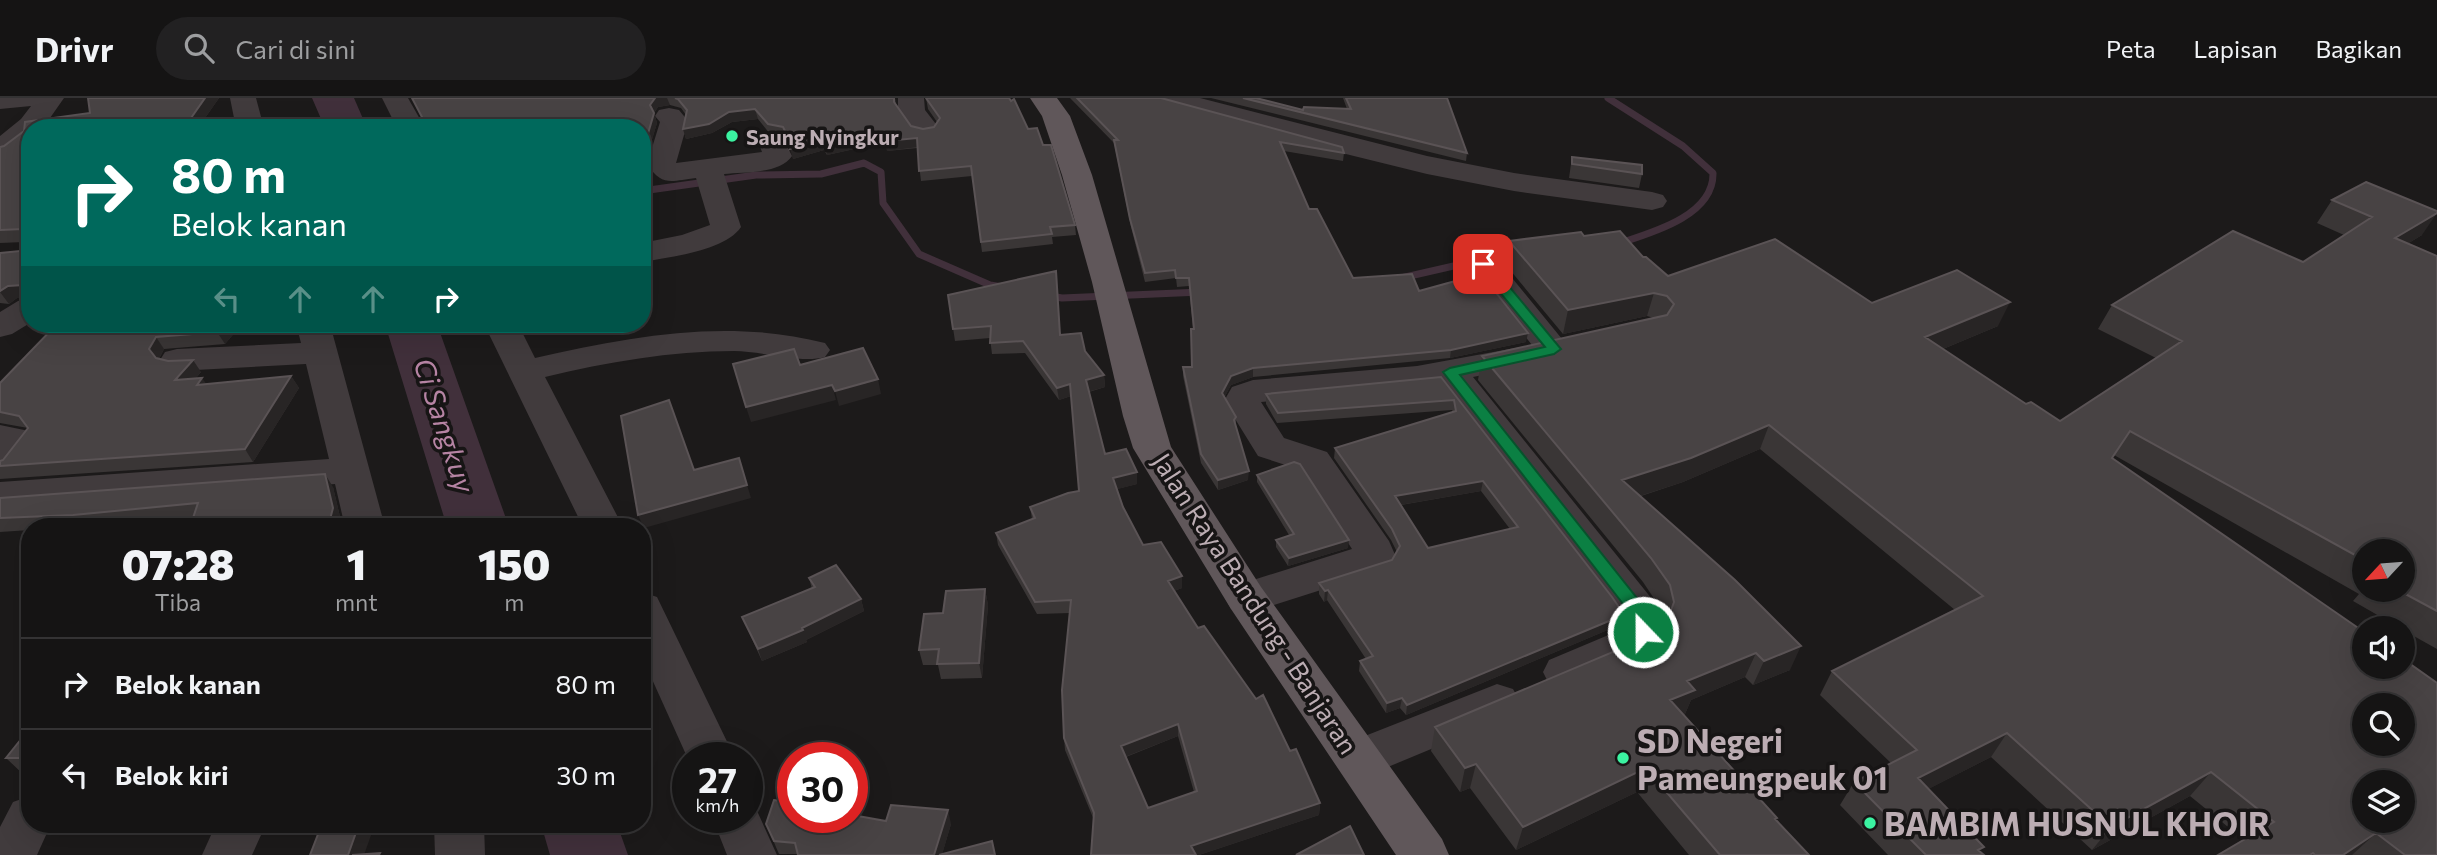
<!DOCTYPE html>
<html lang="id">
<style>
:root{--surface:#151414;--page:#222122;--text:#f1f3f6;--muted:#9d9ea0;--line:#343334}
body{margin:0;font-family:Commissioner,sans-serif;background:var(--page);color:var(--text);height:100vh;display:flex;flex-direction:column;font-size:26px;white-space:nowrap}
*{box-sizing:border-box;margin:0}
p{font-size:23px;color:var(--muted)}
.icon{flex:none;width:38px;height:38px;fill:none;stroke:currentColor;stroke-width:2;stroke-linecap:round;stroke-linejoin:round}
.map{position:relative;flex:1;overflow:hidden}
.drawer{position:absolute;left:21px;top:420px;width:630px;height:315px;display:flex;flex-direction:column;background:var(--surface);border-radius:28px;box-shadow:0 7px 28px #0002,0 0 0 2px var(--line)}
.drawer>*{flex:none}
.guide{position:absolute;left:21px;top:21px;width:630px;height:214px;border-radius:28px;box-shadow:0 7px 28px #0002,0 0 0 2px var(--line);background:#00695c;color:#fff;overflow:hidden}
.needle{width:46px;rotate:244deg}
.fabs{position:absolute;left:2352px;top:441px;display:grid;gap:14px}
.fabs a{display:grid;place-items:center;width:63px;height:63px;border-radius:50%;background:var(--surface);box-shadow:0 7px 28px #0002,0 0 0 2px var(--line);font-size:35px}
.speed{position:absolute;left:672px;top:644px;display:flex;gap:14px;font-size:35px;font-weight:700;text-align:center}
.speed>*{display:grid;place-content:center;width:91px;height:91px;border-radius:50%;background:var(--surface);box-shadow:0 7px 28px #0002,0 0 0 2px var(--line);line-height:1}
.speed small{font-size:18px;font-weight:400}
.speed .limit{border:10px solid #d22;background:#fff;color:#111}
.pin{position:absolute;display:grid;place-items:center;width:60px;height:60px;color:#fff;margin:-30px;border-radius:14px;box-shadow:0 4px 10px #0006}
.me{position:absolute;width:77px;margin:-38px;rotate:338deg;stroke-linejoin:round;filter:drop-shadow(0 0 5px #0008)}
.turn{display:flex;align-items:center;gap:24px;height:147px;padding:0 35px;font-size:32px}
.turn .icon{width:91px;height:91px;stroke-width:2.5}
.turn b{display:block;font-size:49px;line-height:60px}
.lanes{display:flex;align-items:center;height:66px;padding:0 35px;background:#0003;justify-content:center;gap:35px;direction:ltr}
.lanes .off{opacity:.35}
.eta{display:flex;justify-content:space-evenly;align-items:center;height:119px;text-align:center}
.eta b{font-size:42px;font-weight:800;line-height:49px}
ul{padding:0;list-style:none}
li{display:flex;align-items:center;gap:21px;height:91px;padding:0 35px;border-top:2px solid var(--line)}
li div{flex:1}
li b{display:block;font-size:26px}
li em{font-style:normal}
header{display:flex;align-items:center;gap:42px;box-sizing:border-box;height:98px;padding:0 35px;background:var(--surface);border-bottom:2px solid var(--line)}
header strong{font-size:33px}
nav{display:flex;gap:38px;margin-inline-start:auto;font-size:24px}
.search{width:490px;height:63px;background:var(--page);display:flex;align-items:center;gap:18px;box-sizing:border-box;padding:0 24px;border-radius:38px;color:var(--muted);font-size:26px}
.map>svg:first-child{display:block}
</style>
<header>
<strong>Drivr</strong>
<div class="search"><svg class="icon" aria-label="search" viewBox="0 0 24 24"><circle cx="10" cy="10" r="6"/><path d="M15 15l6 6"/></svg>Cari di sini</div>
<nav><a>Peta</a><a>Lapisan</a><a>Bagikan</a></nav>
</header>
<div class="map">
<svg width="2437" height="757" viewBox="0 0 2437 757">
<rect width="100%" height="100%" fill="#1c1a1a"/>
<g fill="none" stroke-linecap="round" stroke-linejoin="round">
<path stroke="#41303b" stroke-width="7" d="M1608,0L1683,48L1713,75C1714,118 1651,135 1617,146
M642,93L756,77L821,76L864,65L881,74L883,105L919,156L990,187L1003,189
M1401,180L1519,153
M1045,197L1062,200L1201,194"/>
<path fill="#41303b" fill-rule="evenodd" d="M312,0H354L367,30H325Z
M385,226H437L509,429H447Z
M541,726H617L628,757H550Z"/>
<path fill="#413b3d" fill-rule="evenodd" d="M0,0H64L43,30H30V42L10,58L0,60V38L21,21L31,8L0,11Z
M230,0H256L264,30H236Z
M382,0H408L425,30H397Z
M898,0H924L925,12L939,30L935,36L925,38L915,36L898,12Z
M1158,0H1200L1427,58L1514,75L1652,94L1663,97L1667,103L1663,109L1652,112L1514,93L1427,76L1289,42L1162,6Z
M669,10L679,12L688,23L676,65L762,54L759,46L763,40L773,38L783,40L792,58C780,76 744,74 724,76L741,129C725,153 670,159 642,164V145L682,137L710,127L696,80C671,83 662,89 647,66L660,24L655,18L659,12Z
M1484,156L1495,159L1571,252L1566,259L1554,263L1544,260L1541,265L1473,279L1656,506C1677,545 1646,558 1616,571C1599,579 1582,586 1565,592L1549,586L1543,574L1549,562L1618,533L1620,521L1440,285L1417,290L1261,304L1284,340L1327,354L1389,443L1396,459L1390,470L1246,516L1231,511L1225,500L1231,489L1352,451L1301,372L1258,358L1224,303L1232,289L1253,282L1417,268L1532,247L1468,166L1473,159Z
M30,200V225L12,236L0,239V214L18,203Z
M296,226H330L385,429H345L335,386L0,412V384L329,361L306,266L177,273L165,270L160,262L165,254L177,251L301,245Z
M484,226H518L535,260C631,238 728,220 825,245L830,252L825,259C801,266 762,253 734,253C670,253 608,264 545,279L623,429H583Z
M0,327L29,333L36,344L13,372L0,376Z
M642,494L657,499L735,660L688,661L642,559Z
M1497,586L1513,591L1520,604L1513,617L1359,681L1342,675L1335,661L1342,647Z
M30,698V726H51L37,757H0V729L13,704Z
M747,702L753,704L777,757H727L712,719H747Z
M216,726H266L252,757H202Z
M434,726H484L485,757H435Z"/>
<path fill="#60575a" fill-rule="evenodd" d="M1030,0H1057L1070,18L1092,77L1171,349L1261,489L1442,741L1449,757H1396L1231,511L1133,350L1123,318L1092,184L1062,77L1042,18Z"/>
</g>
<path fill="#3a3636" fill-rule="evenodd" d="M88,0H219L198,30H30V199L17,200L9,206L0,205V155L26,152L24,148V144L0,145V49L4,48L24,33L25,24L90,15Z
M412,0H895L896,6L911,28L923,31L934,29L937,24L928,11L926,0L1028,31L1043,47L1075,127L1076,137L1052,139L1053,146L982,154L972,78L921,83L917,50L887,53L886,44L827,57L824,52L793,61L791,50L785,39L770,36L758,21L732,24L712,35L686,41L683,31L686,17L681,10L670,7L658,9L654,15L657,25L650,48L642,50V30L422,21Z
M1070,0H1161L1344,55L1343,63L1284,53L1309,111L1353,180L1419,193L1526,244L1450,260L1253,279L1231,287L1224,300L1236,319V328L1248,382L1218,392L1201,365L1183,278V269H1192L1193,231L1189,188L1177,189L1176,180L1145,184L1131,129L1114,45Z
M1211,0H1256L1303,12L1347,11L1343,0H1447L1467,55L1466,63Z
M1572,59L1642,76L1639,90L1569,80Z
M2332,102L2422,137L2407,146L2437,158V551L2403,532V530H2400L2353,503L2359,496L2114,357L2113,360L2437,757H2218L2244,742L2190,698L2092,752L1991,659L1928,691L1984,757H1888L1840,707L1854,684L1891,665L1820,597L1832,573L1955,512L1760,351L1683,384L1641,398L1790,572L1753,587L1745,579L1691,602L1685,616L1684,617L1776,722L1809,757H1689L1637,694L1516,752L1470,690L1460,694L1431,653L1435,629L1658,535L1664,526L1661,511L1643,484L1478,282L1482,258L1654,220L1647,218L1563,236L1505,166L1509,143L1584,138L1643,159L1668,178L1872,205L1998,228L1943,251L2026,306L2060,323L2156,260L2098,231L2112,207L2303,164L2344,137L2317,125ZM2364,453L2403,492H2364Z
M948,197L1060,237L1085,253L1104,277L1105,289L1089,294L1105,356L1137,386L1117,391L1123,409L1143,447L1182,490L1174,493L1198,530L1290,653L1320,705L1319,717L1199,757H1091L1094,722L1065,652L1064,640L1070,515L1037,516L998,447L996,435L1032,421L1030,409L1079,393L1071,298L1059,302L1025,255L992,256L990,240L955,243ZM1178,638L1194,694L1148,710L1126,659Z
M57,226H242L225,246L164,251L159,261L201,274L196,280L207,286L291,278L299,290L253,364L0,381V368L3,362L28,330L0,325V285Z
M1441,279L1621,518L1617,528L1406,617L1400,610L1386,615L1359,573L1360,563L1366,561L1327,502L1324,504L1319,496V485L1392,462L1397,454L1391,442L1334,360L1335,350L1453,314L1452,312L1277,325L1266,306V296ZM1481,393L1510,431L1428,450L1401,407Z
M1257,377L1348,450L1288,468L1276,449V442L1289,437L1257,384Z
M333,389L341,423L193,419L96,429H30V432L0,434V400Z
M809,480L861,501L864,513L806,542L807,544L762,563L742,519L812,491Z
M985,491L988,507L982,580L941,581L938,567H923L919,552L943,515Z
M30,630V678H25L6,660Z
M886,723L951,726L942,756L995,757L779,756L766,726Z"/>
<path fill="#282525" d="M205,0H219L198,30H184Z
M655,0H667L670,7L658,9L654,15L657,25L650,48L642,50V39L650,7Z
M755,11L758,21L732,24L712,35L686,41L683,31L729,14Z
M884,34L917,40L918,49L887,53L886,44L827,57L825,48Z
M822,42L824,52L793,61L790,51Z
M2437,115L2422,137L2378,163L2395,140Z
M30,143V156L24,148Z
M30,181V199L17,200L9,206L0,194L8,188Z
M1654,195L1647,218L1563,236L1568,212Z
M2010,204L1998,228L1914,263L1925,239Z
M224,226H242L225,246L217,234Z
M1528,235L1526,244L1450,260L1451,252Z
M156,239L164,251L158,263L149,251Z
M193,262L201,274L184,294L175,282Z
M1253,270V279L1231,287L1222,304V295L1231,278Z
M1104,277L1105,289L1087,294L1086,282Z
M291,278L299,290L253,364L245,351Z
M202,280L211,292L197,287Z
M878,281L881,296L839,308L835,293Z
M1070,286L1071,298L1059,302L1057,290Z
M832,287L836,302L751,324L746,309Z
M1769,327L1760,351L1683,384L1615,406L1622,382Z
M739,360L751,400L644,430L638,417Z
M1249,373L1248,382L1218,392V382Z
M1137,374V386L1114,392L1113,380Z
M325,376L333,389L341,423L339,429H328Z
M1483,383L1481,393L1394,408L1395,398Z
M1349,442L1348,450L1288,468L1289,460Z
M1182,478V490L1168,495V483Z
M985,491L988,507L982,580L979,565Z
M1328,492L1327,502L1324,504L1325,493Z
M861,501L864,513L806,542L807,544L762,563L758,551Z
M1621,518L1617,528L1406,617L1407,607Z
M1801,548L1790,572L1753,587L1764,563Z
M1756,555L1745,579L1691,602L1685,616L1661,626L1670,602L1687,583Z
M1402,600L1400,610L1386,615L1387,605Z
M1178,626V638L1122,660L1121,648Z
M2007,635L1991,659L1903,704L1918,680Z
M1476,666L1470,690L1460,694L1465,670Z
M1646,670L1637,694L1516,752L1523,729Z
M2211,674L2190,698L2092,752L2111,729Z
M1320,705L1319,717L1199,757H1192L1191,748Z
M948,712L951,726L942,757H934Z
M359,726H375L364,757H348Z
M2376,735L2352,757H2343Z"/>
<path fill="#484344" stroke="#5a5355" stroke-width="2" fill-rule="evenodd" d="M88,0H205L184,30H30V143L24,148L23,131L0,132V49L4,48L24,33L25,24L90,15Z
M412,0H655L650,7L654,15L647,39H642V30H407V23L423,21Z
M675,0H894V4L911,28L923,31L934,29L940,20L926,0H1009L1011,3L1014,1L1028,31L1037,30L1043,47H1051L1075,127L1050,129L1052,136L981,144L971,68L919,73L917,40L886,43L884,34L825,48L822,42L790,51L792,47L783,29L768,26L755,11L729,14L709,26L683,31L687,12L678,1Z
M1077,0H1161L1342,49L1344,55L1280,44L1309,111H1317L1353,180L1412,176L1419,193L1481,176L1528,235L1451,252L1253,270L1231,278L1222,295L1236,319L1234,322L1249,373L1218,382L1201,356L1183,269H1192L1191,231H1194L1189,180H1176L1175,172L1145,175L1130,121L1114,42H1118Z
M1243,0H1256L1303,12L1304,9L1351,11L1346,0H1447L1467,55Z
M1572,59L1642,67V76L1572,66Z
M2366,84L2437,113V115L2395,140L2437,158V513L2398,492H2403V453H2364V462L2130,333L2112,360L2364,534V569H2403V561L2437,585V757H2405L2376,735L2343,757H2315L2313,755L2310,757H2218L2274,724L2211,674L2111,729L2007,635L1918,680L1984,749L1978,752L1984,757H1926L1854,684L1917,652L1832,573L1983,498L1769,327L1691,360L1622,382L1735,482L1801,548L1764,563L1756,555L1687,583L1695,592L1670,602L1777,720L1775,721L1809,757H1720L1646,670L1523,729L1476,666L1465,670L1435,629L1658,535L1667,523L1674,504L1670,487L1651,460L1482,258L1667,217L1674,206L1667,198L1654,195L1568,212L1509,143L1581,134L1584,138L1620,133L1643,159H1646L1668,178L1775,141L1872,205L1957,172L2010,204L1925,239L2026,306L2031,304L2060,323L2182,243L2112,207L2233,133L2303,164L2372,119L2332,102ZM2364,607H2403V646H2364ZM2364,684H2403V723H2364Z
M30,152V181L23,187L8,188L0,193V155Z
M1056,173L1060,237L1081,235L1085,253L1104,277L1086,282L1105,356L1126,351L1137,374L1113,380L1123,409L1143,447L1161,444L1182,478L1168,483L1198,530L1204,528L1256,601L1263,597L1290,653L1296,651L1320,705L1191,748L1196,757H1091L1094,715L1064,640L1062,592L1071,502L1035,504L996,435L1035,420L1030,409L1068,395L1079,393L1070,286L1057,290L1023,243L990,245L991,228L953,231L948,197ZM1178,626L1197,693L1148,710L1121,648Z
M57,226H224L217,234L156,239L149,251L156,260L168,263L193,262L175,282L202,280L197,287L291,278L245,351L0,368V363L3,362L28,330L19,318L0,314V285Z
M863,250L878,281L835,293L832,287L746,309L733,266L794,251L800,267Z
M1441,279L1612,499L1621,512V518L1407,607L1402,600L1387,605L1360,563L1373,558L1328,492L1325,493L1319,485L1392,462L1400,448L1392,431L1335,350L1456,313L1454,302L1278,315L1266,296ZM1483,383L1518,429L1428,450L1395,398Z
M669,302L694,372L739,360L747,387L638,417L621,318Z
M1294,364L1300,366L1349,442L1289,460L1276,442L1294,436L1257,377Z
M325,376L333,410L328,429H190L198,405L73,417L0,420V400Z
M836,467L861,501L802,530L803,532L758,551L742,519L815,489L809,480Z
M985,491L979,565L937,566L939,551L919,552L924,516L943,515L946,493Z
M30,630V660H6Z
M774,702L793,705V719H852V717L886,723L891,707L948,712L934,757H798L795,745L774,743L766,726Z
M322,726H359L348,757H310Z
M1350,728L1364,757H1296Z
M992,743L995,757H939Z
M380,755L379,757H352Z"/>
<path fill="#0b8043" stroke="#07532c" stroke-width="2" d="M1483,162L1488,163L1561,251L1554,256L1460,277L1648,514L1652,534L1649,539H1636L1633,520L1620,502L1443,274L1450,270L1545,249L1479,169V163Z"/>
<g fill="#3bf3a1" stroke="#171515" stroke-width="2.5">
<circle cx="732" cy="38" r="7"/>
<circle cx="1623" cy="660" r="7"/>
<circle cx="1870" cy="725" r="7"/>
</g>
<g text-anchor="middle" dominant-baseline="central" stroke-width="7" stroke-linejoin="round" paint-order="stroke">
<g font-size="21" font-weight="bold" fill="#bcadb3" stroke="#171515" text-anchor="start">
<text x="746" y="38">Saung Nyingkur</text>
</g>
<g font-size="26" fill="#bcadb3" stroke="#171515">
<text transform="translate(1256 505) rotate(57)">Jalan Raya Bandung - Banjaran</text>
</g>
<g font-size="28" font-style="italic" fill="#b684a4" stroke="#171515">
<text transform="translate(445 327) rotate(72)">Ci Sangkuy</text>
</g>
<g font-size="32" font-weight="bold" fill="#bcadb3" stroke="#171515" text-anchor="start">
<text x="1637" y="642">SD Negeri<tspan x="1637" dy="37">Pameungpeuk 01</tspan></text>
<text x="1884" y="725">BAMBIM HUSNUL KHOIR</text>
</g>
</g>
</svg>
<div class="fabs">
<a><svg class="needle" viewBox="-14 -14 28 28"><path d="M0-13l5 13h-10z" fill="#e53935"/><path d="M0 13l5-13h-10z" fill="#9d9ea0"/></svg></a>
<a><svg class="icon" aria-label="sound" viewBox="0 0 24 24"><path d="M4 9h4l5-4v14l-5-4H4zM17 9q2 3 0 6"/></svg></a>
<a><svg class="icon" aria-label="search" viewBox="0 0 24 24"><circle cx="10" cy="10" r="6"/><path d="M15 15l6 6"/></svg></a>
<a><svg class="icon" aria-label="layers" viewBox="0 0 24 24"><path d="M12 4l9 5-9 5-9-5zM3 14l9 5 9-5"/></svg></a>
</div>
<div class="speed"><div>27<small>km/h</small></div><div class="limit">30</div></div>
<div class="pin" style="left:1483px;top:166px;background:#d93025"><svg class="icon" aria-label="arrive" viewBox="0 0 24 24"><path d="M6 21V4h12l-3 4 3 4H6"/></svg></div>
<svg class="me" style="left:1643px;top:534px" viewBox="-20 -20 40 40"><circle r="17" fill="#0b8043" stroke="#fff" stroke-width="3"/><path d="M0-11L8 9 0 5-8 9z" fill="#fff"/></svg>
<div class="guide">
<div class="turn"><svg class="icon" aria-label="right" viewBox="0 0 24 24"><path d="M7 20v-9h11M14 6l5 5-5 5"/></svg><div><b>80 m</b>Belok kanan</div></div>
<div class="lanes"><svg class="icon off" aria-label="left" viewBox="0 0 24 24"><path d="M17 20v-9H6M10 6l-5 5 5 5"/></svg><svg class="icon off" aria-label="ahead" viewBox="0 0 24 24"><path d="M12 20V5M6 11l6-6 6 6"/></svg><svg class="icon off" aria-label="ahead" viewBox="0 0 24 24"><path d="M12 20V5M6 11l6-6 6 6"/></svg><svg class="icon" aria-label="right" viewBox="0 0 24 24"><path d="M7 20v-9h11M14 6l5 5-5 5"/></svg></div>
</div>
<section class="drawer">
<div class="eta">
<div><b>07:28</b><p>Tiba</p></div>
<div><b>1</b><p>mnt</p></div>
<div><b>150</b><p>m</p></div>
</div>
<ul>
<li><svg class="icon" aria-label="right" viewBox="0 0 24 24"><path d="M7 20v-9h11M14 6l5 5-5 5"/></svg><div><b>Belok kanan</b></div><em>80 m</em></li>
<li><svg class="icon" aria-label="left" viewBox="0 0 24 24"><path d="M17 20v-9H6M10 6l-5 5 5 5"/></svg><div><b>Belok kiri</b></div><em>30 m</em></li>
</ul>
</section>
</div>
